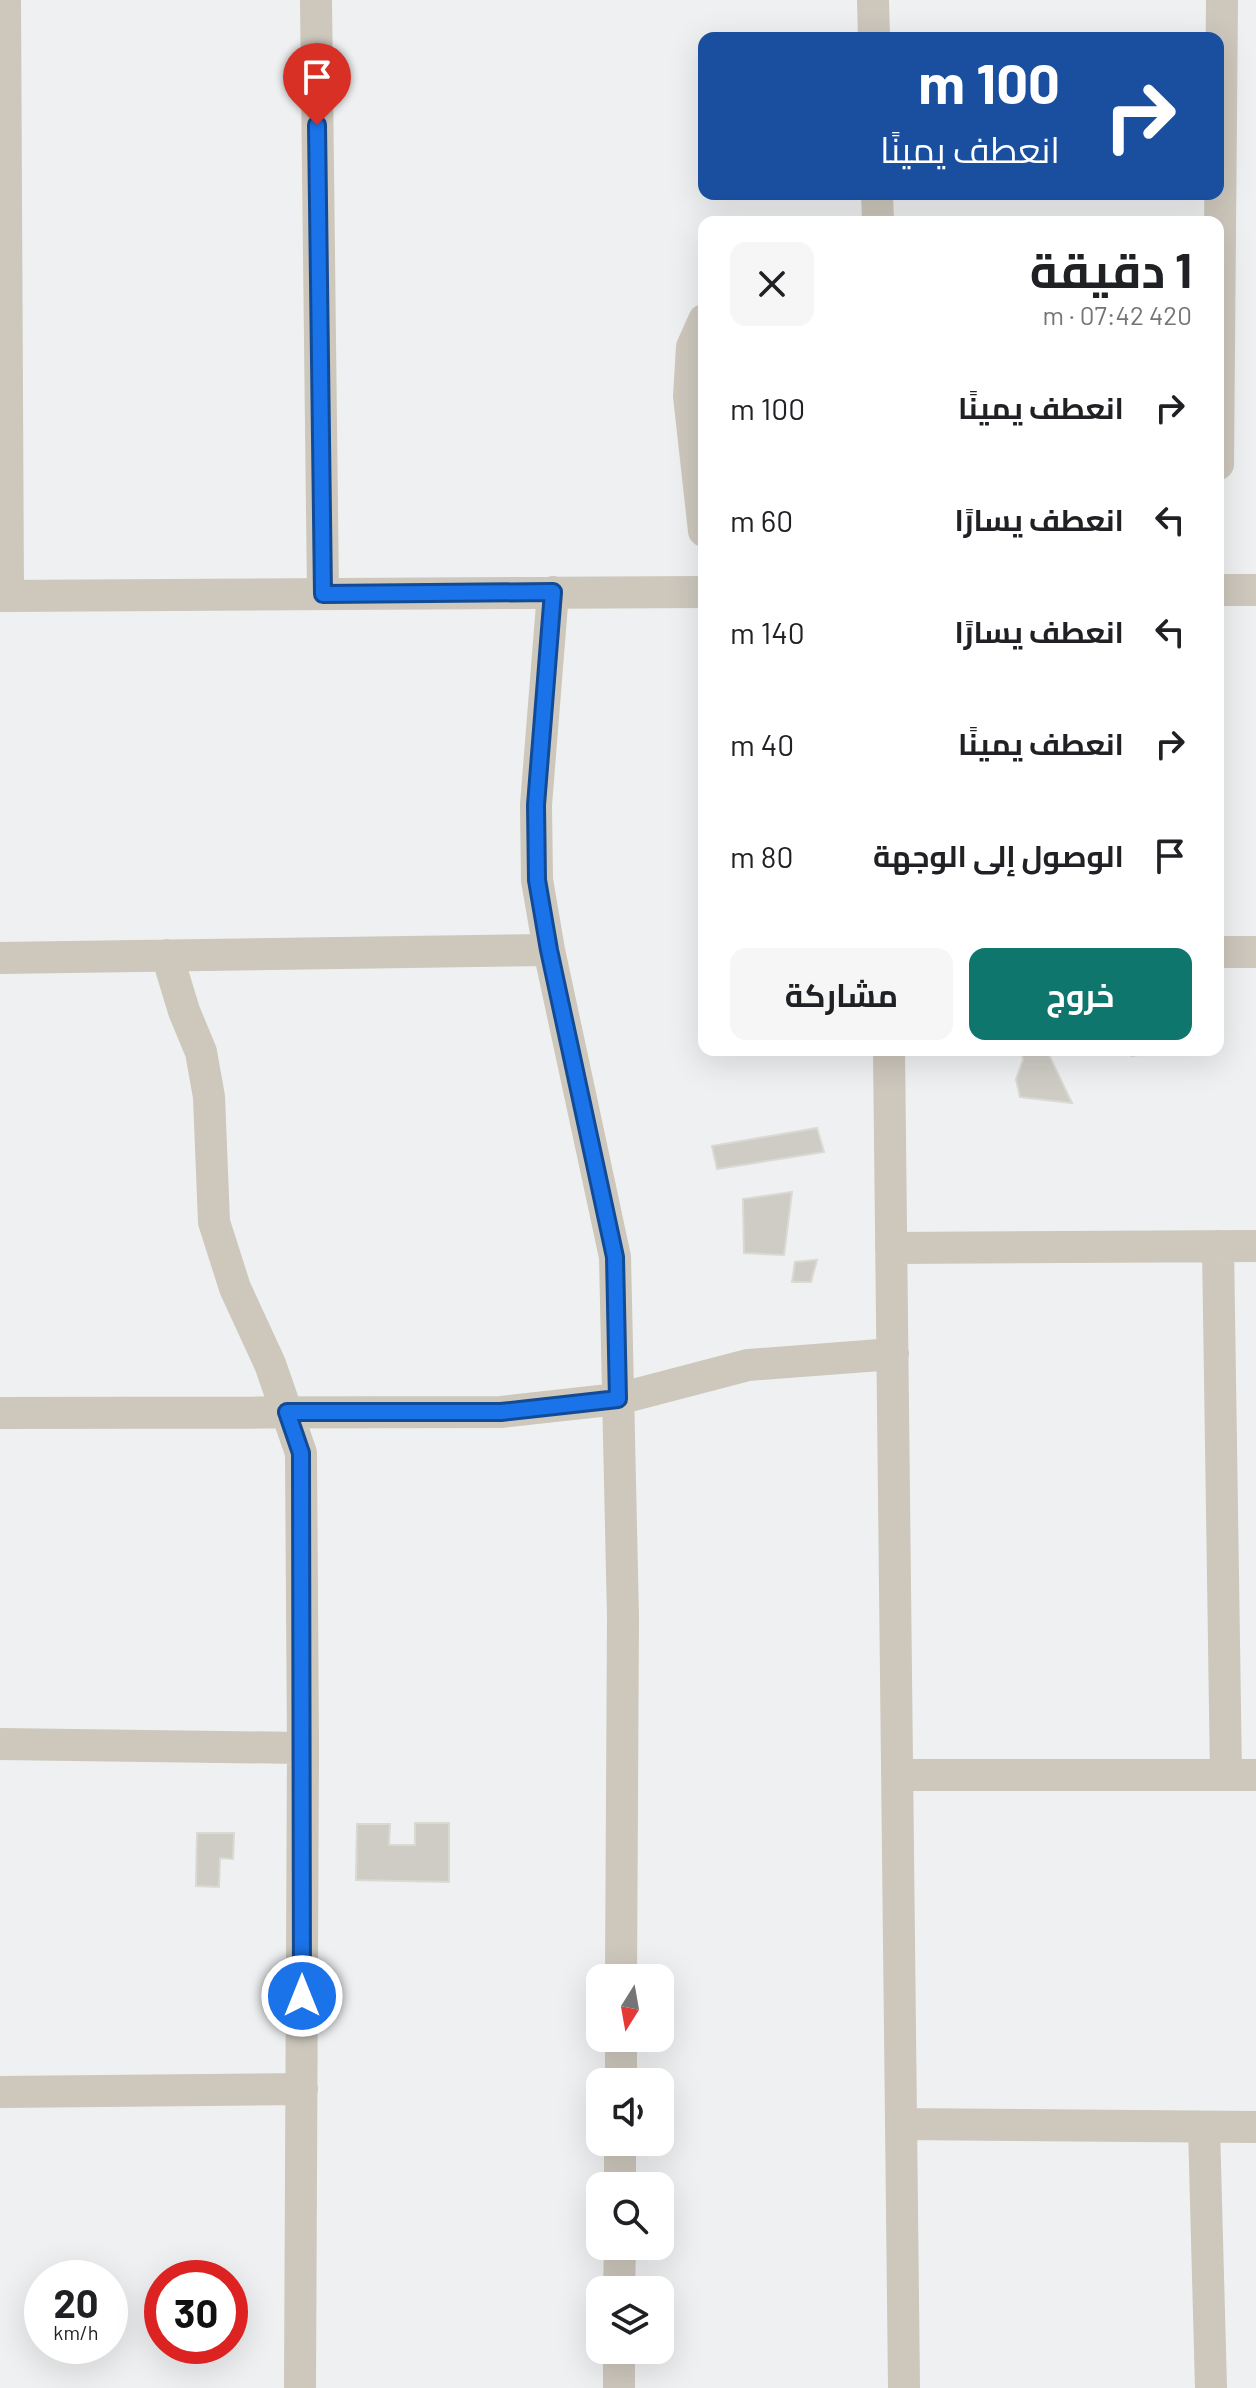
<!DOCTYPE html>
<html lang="ar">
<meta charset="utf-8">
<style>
:root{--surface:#fff;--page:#f6f6f6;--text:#202124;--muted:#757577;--accent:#0f766e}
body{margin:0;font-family:Barlow,Cairo,sans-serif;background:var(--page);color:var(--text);direction:rtl;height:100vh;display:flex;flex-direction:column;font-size:30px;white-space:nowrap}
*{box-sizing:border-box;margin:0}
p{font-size:26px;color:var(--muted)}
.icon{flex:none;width:44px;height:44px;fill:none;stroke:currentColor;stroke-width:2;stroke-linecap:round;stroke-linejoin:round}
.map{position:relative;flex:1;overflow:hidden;direction:ltr}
.details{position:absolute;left:698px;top:216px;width:526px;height:840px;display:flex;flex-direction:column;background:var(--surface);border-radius:16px;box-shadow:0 8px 32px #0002;direction:rtl}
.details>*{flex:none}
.banner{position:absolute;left:698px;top:32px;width:526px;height:168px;border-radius:16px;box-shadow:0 8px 32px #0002;direction:rtl;background:#1a4fa0;color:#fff;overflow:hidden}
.needle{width:52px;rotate:191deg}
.buttons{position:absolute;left:586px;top:1964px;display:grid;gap:16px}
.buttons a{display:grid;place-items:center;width:88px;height:88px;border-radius:16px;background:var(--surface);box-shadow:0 8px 32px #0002;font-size:40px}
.speed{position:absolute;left:24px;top:2260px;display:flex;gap:16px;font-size:40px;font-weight:700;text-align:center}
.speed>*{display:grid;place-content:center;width:104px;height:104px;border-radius:50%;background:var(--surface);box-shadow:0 8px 32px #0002;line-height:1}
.speed small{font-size:20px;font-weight:400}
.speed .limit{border:12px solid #d22;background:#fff;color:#111}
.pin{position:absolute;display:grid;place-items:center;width:68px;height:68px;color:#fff;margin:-82px -34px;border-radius:50% 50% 50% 0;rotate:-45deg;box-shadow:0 0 8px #0007}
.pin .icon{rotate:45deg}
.me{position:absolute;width:88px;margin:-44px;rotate:0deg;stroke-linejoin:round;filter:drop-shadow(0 0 6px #0008)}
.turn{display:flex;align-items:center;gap:28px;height:168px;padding:0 32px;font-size:36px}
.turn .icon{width:104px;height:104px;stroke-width:2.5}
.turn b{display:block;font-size:56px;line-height:68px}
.round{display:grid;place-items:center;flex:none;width:84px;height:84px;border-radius:16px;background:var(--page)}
.head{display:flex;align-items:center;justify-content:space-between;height:136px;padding:0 32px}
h1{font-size:48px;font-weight:700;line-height:60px}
.button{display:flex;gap:16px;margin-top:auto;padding:16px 32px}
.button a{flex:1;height:92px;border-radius:16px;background:var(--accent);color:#fff;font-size:32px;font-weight:700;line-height:92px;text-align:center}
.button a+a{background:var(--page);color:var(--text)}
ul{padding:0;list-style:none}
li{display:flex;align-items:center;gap:24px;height:112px;padding:0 32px}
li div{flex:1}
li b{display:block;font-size:30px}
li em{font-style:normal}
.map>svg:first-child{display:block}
</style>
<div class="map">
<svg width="1256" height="2388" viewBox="0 0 1256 2388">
<rect width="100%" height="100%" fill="#eef0f1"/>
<path fill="#ceccc5" stroke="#dad9d2" stroke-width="2" d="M1022,1050H1071L1049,1055L1072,1103L1020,1097L1016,1079L1023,1060Z
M1132,1050H1160L1132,1056Z
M817,1128L824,1152L717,1169L712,1146Z
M792,1192L784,1255L744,1253L743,1199Z
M817,1260L811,1282H792L795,1262Z
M415,1823H449V1882L356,1880L357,1824H390L389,1845H415Z
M197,1833H234L233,1859L220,1858L219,1887L196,1886Z"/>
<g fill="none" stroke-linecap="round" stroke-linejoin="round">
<path stroke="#cdc7bc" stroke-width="32" d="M5,0L8,596
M316,0L323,594
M873,0L874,38
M877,194L878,222
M704,320L692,347L689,396L704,531
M1218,464L1222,0
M1218,590H1256
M553,592L536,805L537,880L549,950L615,1257L623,1617L621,1978
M0,596L704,592
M1218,952H1256
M167,955L184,1011L201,1052L209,1097L214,1222L235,1288L270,1364L301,1453L303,1748L300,2388
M0,958L549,950
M889,1050L904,2388
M1218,1246L1226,1775
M891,1248L1256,1246
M0,1413L501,1412L618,1399L748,1365L893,1354
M0,1744L303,1748
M897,1775H1256
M621,2082V2038
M0,2092L302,2089
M901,2124L1256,2127
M1204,2127L1211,2388
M620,2186V2142
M619,2290L620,2246
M619,2388V2350"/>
</g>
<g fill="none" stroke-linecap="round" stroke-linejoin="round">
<defs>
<path id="route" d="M302,1996L301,1453L287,1412H501L618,1399L615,1257L549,950L537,880L536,805L553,592L323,594L317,125"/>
</defs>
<use href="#route" stroke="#114b97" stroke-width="20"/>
<use href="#route" stroke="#1a73e8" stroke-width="14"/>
</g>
</svg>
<div class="buttons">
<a><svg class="needle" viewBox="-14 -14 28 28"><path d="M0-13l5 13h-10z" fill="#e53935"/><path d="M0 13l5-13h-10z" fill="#757577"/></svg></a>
<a><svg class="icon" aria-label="sound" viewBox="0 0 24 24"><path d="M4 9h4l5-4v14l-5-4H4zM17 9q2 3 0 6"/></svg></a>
<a><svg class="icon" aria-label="search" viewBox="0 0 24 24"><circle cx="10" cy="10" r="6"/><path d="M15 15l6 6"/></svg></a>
<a><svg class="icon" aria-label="layers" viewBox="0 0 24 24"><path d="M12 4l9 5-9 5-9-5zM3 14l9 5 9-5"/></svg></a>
</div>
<div class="speed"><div>20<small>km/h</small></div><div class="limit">30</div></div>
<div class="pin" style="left:317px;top:125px;background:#d93025"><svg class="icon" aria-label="arrive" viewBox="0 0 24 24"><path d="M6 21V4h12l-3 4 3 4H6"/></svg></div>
<svg class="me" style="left:302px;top:1996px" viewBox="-20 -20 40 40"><circle r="17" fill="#1a73e8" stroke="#fff" stroke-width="3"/><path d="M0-11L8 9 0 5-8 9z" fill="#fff"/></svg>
<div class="banner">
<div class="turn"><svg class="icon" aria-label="right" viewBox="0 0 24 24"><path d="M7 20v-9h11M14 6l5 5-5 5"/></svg><div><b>100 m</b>انعطف يمينًا</div></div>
</div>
<section class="details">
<div class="head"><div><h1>1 دقيقة</h1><p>420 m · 07:42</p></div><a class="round"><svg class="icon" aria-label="close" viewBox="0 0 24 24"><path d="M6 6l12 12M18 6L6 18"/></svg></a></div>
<ul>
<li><svg class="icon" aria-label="right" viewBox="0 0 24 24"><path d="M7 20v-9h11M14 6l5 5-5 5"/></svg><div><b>انعطف يمينًا</b></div><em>100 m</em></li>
<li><svg class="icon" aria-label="left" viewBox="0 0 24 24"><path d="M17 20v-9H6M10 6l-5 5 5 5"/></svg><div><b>انعطف يسارًا</b></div><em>60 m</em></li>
<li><svg class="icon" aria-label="left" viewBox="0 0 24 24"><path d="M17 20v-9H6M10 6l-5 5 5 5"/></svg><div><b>انعطف يسارًا</b></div><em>140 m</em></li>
<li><svg class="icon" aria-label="right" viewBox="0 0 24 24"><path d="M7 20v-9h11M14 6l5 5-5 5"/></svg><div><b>انعطف يمينًا</b></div><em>40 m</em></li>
<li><svg class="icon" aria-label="arrive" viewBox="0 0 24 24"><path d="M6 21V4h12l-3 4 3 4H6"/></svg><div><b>الوصول إلى الوجهة</b></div><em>80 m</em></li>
</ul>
<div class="button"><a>خروج</a><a>مشاركة</a></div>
</section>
</div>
